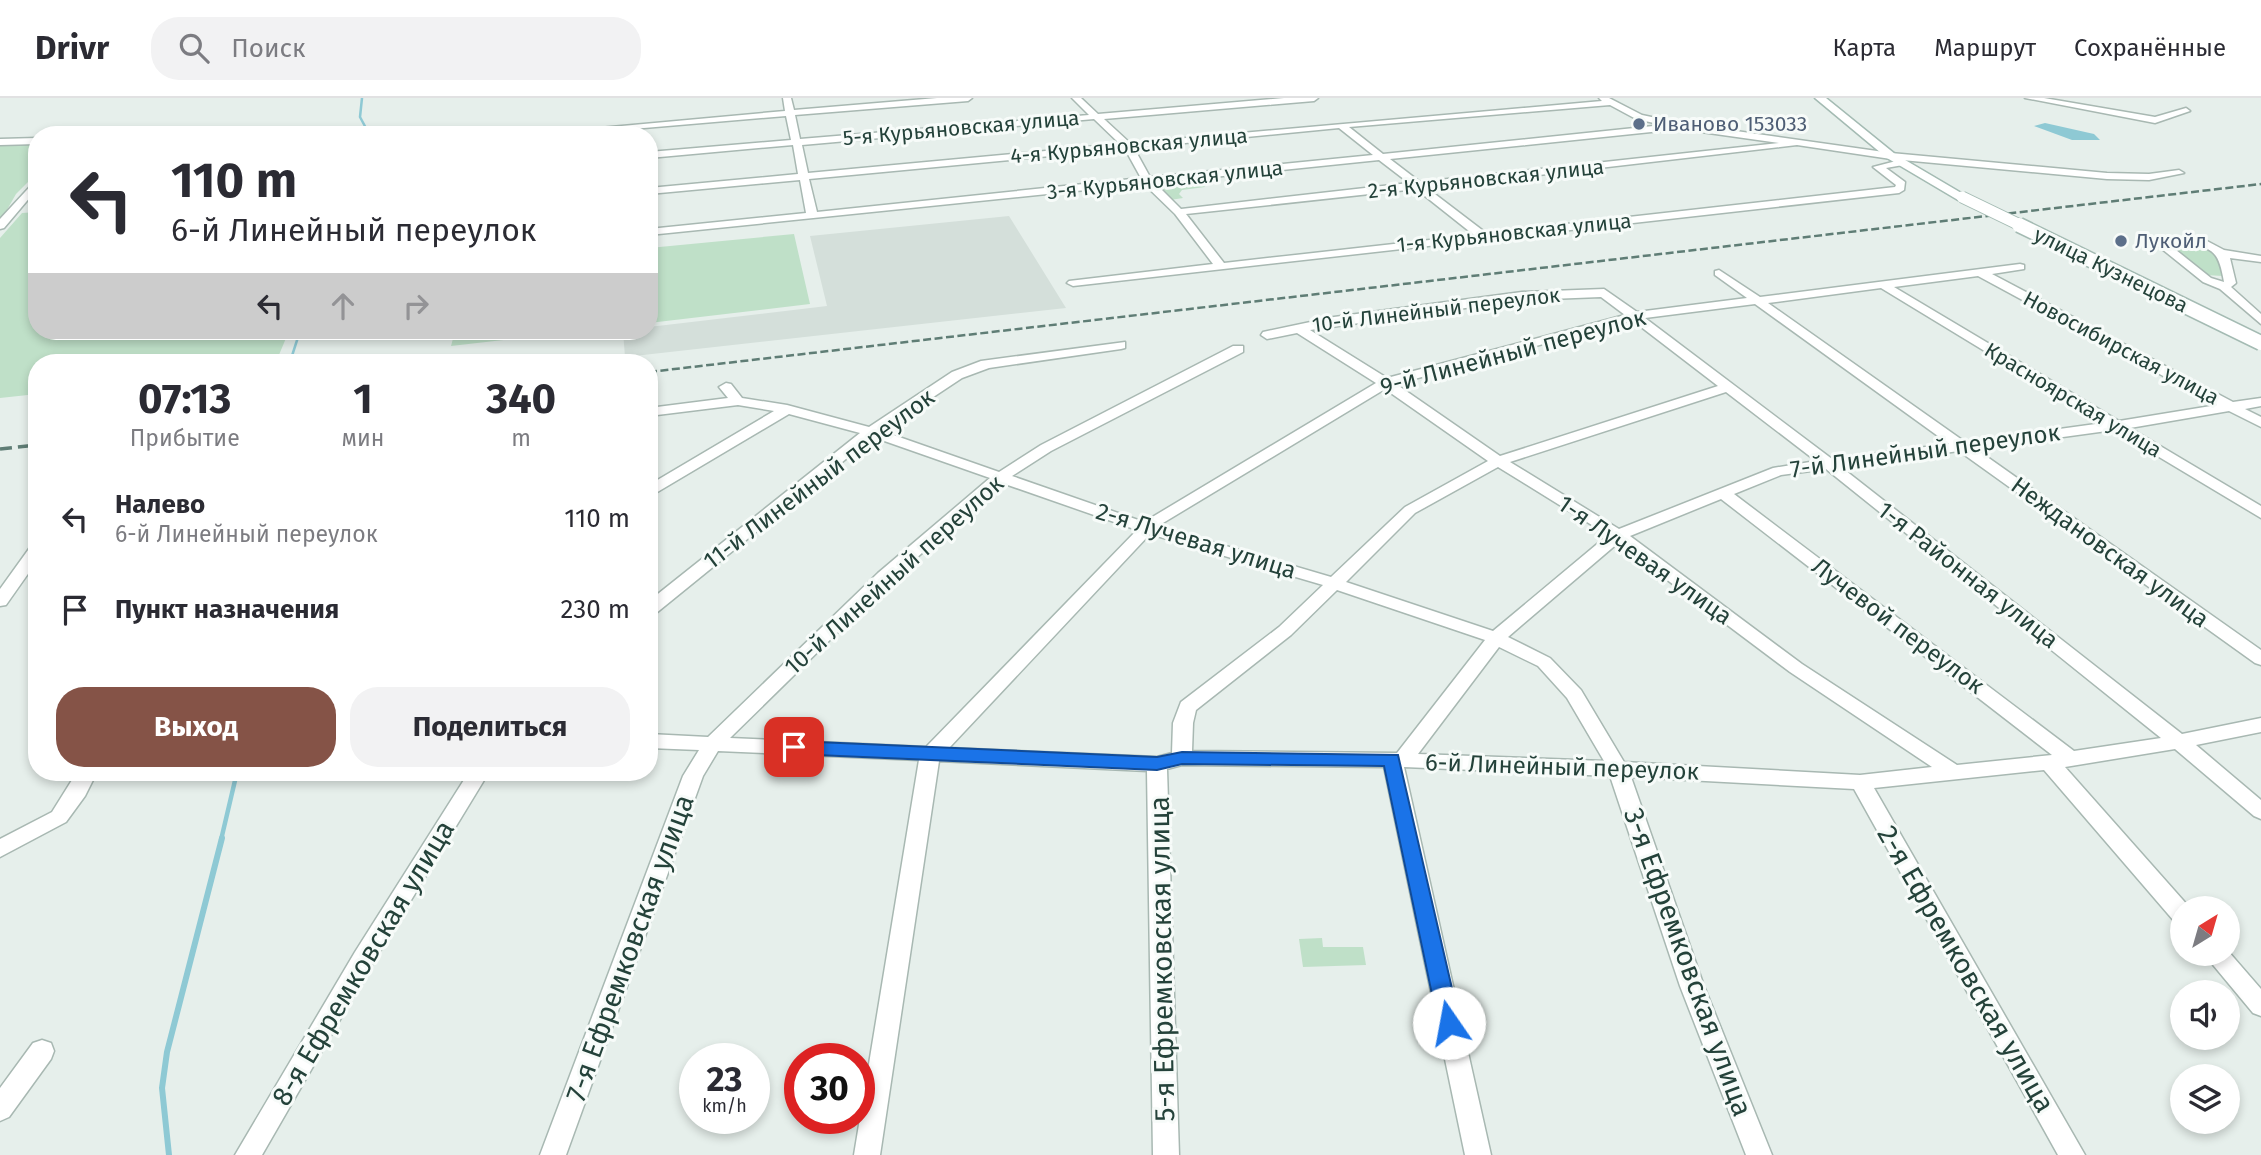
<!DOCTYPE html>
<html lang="ru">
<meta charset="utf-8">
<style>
:root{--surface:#fff;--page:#f2f2f3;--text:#2b2b33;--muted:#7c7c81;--line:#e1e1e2;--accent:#855347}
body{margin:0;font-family:"Fira Sans",sans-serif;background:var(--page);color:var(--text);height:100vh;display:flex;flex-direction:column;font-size:26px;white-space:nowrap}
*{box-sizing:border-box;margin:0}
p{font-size:23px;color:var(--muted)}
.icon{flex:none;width:38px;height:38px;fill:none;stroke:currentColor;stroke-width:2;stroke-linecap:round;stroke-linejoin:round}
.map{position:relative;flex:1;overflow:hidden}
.panel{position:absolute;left:28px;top:256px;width:630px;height:427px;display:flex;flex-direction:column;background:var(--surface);border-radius:28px;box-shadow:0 4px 10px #0003}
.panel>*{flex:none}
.top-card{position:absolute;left:28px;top:28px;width:630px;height:214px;border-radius:28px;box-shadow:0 4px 10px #0003;background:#fff;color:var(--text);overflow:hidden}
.needle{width:46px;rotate:37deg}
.fabs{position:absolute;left:2170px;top:798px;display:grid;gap:14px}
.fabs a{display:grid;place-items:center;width:70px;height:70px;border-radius:50%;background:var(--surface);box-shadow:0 4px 10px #0003;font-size:35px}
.speed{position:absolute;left:679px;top:945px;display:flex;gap:14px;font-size:35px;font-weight:700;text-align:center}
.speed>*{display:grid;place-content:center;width:91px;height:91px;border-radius:50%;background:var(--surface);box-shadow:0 4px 10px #0003;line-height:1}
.speed small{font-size:18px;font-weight:400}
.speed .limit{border:10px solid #d22;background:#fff;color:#111}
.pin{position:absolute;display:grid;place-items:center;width:60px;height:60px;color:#fff;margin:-30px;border-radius:14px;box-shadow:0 4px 10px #0006}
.me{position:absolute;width:77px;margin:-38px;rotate:348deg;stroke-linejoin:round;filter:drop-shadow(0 0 5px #0008)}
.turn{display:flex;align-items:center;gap:24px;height:147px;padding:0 28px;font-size:32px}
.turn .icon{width:91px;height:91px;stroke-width:2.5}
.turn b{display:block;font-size:49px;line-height:60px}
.lanes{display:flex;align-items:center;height:66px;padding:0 28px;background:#0003;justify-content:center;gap:35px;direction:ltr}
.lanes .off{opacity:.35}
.eta{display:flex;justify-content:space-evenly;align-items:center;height:119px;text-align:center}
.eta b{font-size:42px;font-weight:700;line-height:49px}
.cta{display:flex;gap:14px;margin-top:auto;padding:14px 28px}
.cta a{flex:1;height:80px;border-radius:28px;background:var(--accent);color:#fff;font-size:28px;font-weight:700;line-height:80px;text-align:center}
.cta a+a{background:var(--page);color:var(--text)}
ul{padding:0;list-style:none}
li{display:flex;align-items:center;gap:21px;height:91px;padding:0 28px}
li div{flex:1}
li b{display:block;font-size:26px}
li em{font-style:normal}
header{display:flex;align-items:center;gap:42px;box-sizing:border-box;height:98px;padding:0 35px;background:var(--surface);border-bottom:2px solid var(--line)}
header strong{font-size:33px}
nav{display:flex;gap:38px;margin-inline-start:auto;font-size:24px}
.search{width:490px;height:63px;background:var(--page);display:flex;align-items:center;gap:18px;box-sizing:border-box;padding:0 24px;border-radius:28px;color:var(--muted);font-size:26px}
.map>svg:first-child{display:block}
</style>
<header>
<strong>Drivr</strong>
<div class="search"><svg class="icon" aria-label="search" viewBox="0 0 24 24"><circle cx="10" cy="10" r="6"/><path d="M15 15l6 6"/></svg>Поиск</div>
<nav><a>Карта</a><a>Маршрут</a><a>Сохранённые</a></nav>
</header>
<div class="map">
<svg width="2261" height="1057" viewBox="0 0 2261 1057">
<rect width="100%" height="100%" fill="#e6efeb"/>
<path fill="#d4dfda" d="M1009,118L1066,210L625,259L623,233H649V229L827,208L810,138Z"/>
<path fill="#bfe0c8" d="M37,45V75L16,96L0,124V46Z
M1197,81L1205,89L1182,92L1179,96L1183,100L1170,102L1155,86Z
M37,114V233H289L276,264H37V296L0,300V140L22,115Z
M794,136L810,206L649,225V150Z
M2186,146L2208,151L2217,156L2223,178L2205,177L2171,148Z
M455,233H581L451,248Z
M1322,840L1323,849H1363L1366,867L1303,869L1299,841Z"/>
<path fill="#8ec9d4" d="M2045,25L2094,36L2100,42H2072L2034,28Z"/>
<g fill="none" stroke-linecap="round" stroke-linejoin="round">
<path stroke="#8ec9d4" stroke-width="2.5" d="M360,37L367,32L360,19L362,0
M290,264L300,233"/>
<path stroke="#8ec9d4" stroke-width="4.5" d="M221,742L237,674"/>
<path stroke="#8ec9d4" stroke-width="6" d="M169,1057L162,990L167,954L222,740"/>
<defs>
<path id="minor" d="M783,0H791L794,12L937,0H972L968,3L795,17L800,41L1089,17L1072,0H1081L1098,16L1284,0H1318L1314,3L1104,21L1130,45L1602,3L1599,0H1609L1642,17L1680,25L1891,55L2107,75L2149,76L2179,72L2184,75L2149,82L2107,81L1891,61L1797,47L1427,90L1486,135L1895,89L1896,87L1873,69L1900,62L1903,63V67L1886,70L1905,84L1904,92L1899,95L1073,188L1067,185L1069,183L1213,166L1175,116L1144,86L649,137V131L806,115L800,82L649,96V90L798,76L793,47L649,60V54L791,42L786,18L562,37H523L785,13ZM1610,7L1636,21L1663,27L1383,56L1349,29ZM1094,21L1120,46L808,75L802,47ZM1339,30L1373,57L1150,79L1134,50ZM1680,31L1779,45L1420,84L1390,61ZM1125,51L1141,80L817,114L809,81ZM1379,62L1409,85L1181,111L1155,85ZM1416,91L1474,137L1224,165L1186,116Z
M2025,0H2044L2155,19L2186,10L2190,13L2155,25Z
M37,40V46L0,47V41Z
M37,81V91L4,130L0,131V121Z
M2186,140L2207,143L2224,152L2261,158V164L2230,160L2236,185L2231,189L2261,216V226L2220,191L2203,184L2157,147L2165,142ZM2186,146C2215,149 2219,156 2224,184L2211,180L2171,148Z
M2020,166L2024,167V171L1992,176L2233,304L2261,300V308L2245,311L2261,319V329L2229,313L2130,330L2261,408V420L2114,332L1976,351L2261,552V567L2255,565L1959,353L1841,369L2182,636L2261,620V634L2196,647L2261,702V721L2254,718L2175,651L2065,669L2190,810H2182V826L2174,823L2044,672L1874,690L2085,1057H2058L1854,691L1631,679L1704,888L1772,1057H1746L1680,888L1610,678L1404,669L1491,1057H1465L1384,669L1182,667L1167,671L1179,1057H1153L1147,673L939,663L880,1057H854L919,662L718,653L703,678L566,1057H540L683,678L699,652L649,650V636L708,639L878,475L990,380L873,339L655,516L649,517V503L860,335L789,316L649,399V387L774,313L738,307L649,318V310L728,300L719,289L726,285L731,286L742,300L787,307L869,329L952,274L981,263L1125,244V250L1121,251L989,270L962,280L882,333L999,374L1041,347L1233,248H1243V254L1051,353L1012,378L1144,424L1376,285L1297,235L1267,241L1261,237L1263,234L1334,219L1522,194L1604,191L1637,214L1747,200L1715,177V173L1719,172L1760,199ZM1978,178L2217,307L2119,323L1894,189ZM1881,190L2103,325L1965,344L1768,205ZM1601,199L1625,217L1387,280L1310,232L1522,202ZM1755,206L1949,346L1832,361L1645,220ZM1632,222L1718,288L1500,358L1396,286ZM1385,291L1488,363L1405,409L1331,479L1158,428ZM1726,294L1816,363L1773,370L1619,431L1510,364ZM1498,369L1608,437L1493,533L1346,484L1415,415ZM1826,371L2161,640L2074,653L1734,396L1781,377ZM1002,385L1137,432L926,649L730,640L890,483ZM1721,401L2052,657L1957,667L1802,566L1630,438ZM1150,436L1323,487L1279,529L1181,604L1173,625L1172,655L1157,659L949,650ZM1618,445L1790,574L1932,669L1860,677L1624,664L1581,592L1550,560L1508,539ZM1337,492L1485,542L1397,655L1192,653L1193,625L1196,612L1291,537ZM1499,549L1538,568L1567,600L1604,663L1418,656Z
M37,446V463L6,507L0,508V491L31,448Z
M77,674H97L85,698L66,724L0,759V741L52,714Z
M469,674H489L371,868L262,1057H235L355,854Z
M2228,853L2261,891V918L2253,915L2204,856H2228Z
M42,942L51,945L54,953L51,961L9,1019L0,1023V990L33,945Z"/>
<path id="secondary" d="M1815,0H1826L1895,56L1968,99L1958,102L1887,60Z"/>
</defs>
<use href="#minor" stroke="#a8b8b2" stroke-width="3"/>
<use href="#secondary" stroke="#a4bbb3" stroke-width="3"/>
<use href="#minor" fill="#fff" fill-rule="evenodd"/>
<use href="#secondary" fill="#fff" fill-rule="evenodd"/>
<path stroke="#5f7d75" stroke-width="2.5" stroke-dasharray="8 3.5" stroke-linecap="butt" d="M649,274L2261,86"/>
<path stroke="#5f7d75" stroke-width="3.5" stroke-dasharray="12 6" stroke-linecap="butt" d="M0,351L37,347"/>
<defs>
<path id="secondary-bridge-far1" d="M1962,99L2022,128"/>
<path id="secondary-bridge" d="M2019,127L2261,245"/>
</defs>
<use href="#secondary-bridge-far1" stroke="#a4bbb3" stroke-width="13" stroke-linecap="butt"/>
<use href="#secondary-bridge" stroke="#a4bbb3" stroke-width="17" stroke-linecap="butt"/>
<use href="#secondary-bridge-far1" stroke="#fff" stroke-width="11"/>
<use href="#secondary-bridge" stroke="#fff" stroke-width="14"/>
</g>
<path fill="#1a73e8" stroke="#114b97" stroke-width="2" d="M794,643L1157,659L1182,654L1398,657L1460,925L1457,932L1449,935L1441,932L1438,925L1384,668L1182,666L1157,672L794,656L788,654L785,649L788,645Z"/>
<g fill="#5c6f8a" stroke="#f7fbf9" stroke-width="2.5">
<circle cx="1639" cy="26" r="7"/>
<circle cx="2121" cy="143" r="7"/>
</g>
<g text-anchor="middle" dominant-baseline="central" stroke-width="6" stroke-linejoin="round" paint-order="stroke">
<g font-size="21" fill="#4e5e75" stroke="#f7fbf9" text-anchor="start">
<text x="1653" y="26">Иваново 153033</text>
<text x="2135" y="143">Лукойл</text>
</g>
<g font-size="21" fill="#24423a" stroke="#f7fbf9">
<text transform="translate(961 30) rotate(-5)">5-я Курьяновская улица</text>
<text transform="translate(1129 48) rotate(-5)">4-я Курьяновская улица</text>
<text transform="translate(1486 81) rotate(-6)">2-я Курьяновская улица</text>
<text transform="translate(1165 82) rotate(-6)">3-я Курьяновская улица</text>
<text transform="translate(1514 135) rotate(-6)">1-я Курьяновская улица</text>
<text transform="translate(2111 172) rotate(26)">улица Кузнецова</text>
<text transform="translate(1436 212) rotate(-7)">10-й Линейный переулок</text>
<text transform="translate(2121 250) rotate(28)">Новосибирская улица</text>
<text transform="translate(2073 302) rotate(31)">Красноярская улица</text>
</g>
<g font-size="24" fill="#24423a" stroke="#f7fbf9">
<text transform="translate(1513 254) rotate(-15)">9-й Линейный переулок</text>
<text transform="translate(1925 353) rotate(-8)">7-й Линейный переулок</text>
<text transform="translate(819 381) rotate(-37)">11-й Линейный переулок</text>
<text transform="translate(1196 443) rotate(17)">2-я Лучевая улица</text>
<text transform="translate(2110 454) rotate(36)">Неждановская улица</text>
<text transform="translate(1645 462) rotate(35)">1-я Лучевая улица</text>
<text transform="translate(894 477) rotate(-42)">10-й Линейный переулок</text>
<text transform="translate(1968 477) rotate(38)">1-я Районная улица</text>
<text transform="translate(1898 528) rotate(37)">Лучевой переулок</text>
<text transform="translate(1562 669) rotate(2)">6-й Линейный переулок</text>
</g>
<g font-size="28" fill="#24423a" stroke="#f7fbf9">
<text transform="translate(630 850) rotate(-70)">7-я Ефремковская улица</text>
<text transform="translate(1162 861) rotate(-91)">5-я Ефремковская улица</text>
<text transform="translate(1688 864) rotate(70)">3-я Ефремковская улица</text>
<text transform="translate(363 865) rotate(-59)">8-я Ефремковская улица</text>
<text transform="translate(1966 871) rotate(60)">2-я Ефремковская улица</text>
</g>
</g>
</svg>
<div class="fabs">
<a><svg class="needle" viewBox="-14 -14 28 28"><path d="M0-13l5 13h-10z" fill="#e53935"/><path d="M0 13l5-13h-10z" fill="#7c7c81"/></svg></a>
<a><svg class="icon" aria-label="sound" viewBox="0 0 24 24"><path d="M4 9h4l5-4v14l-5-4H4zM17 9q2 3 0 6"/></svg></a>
<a><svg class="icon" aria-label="layers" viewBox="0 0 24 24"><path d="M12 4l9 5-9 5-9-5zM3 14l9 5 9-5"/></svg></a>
</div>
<div class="speed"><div>23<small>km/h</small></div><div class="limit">30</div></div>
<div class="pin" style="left:794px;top:649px;background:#d93025"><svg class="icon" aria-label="arrive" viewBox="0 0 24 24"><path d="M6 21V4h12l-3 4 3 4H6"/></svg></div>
<svg class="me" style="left:1449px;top:925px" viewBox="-20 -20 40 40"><circle r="19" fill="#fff"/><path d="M0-13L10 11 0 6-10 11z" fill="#1a73e8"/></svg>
<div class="top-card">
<div class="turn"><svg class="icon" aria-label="left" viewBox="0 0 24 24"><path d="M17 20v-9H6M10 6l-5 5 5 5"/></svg><div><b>110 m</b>6-й Линейный переулок</div></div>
<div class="lanes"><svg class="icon" aria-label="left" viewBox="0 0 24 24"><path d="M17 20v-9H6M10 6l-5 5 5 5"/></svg><svg class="icon off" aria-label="ahead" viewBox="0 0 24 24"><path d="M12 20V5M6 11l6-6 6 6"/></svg><svg class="icon off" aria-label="right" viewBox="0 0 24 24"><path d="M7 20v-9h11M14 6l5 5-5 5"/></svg></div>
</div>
<section class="panel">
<div class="eta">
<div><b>07:13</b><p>Прибытие</p></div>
<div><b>1</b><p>мин</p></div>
<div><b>340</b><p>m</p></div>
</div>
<ul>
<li><svg class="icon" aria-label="left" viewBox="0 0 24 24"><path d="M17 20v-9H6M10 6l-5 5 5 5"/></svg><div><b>Налево</b><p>6-й Линейный переулок</p></div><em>110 m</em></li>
<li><svg class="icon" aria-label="arrive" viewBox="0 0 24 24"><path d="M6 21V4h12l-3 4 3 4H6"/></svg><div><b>Пункт назначения</b></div><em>230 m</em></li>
</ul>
<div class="cta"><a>Выход</a><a>Поделиться</a></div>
</section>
</div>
